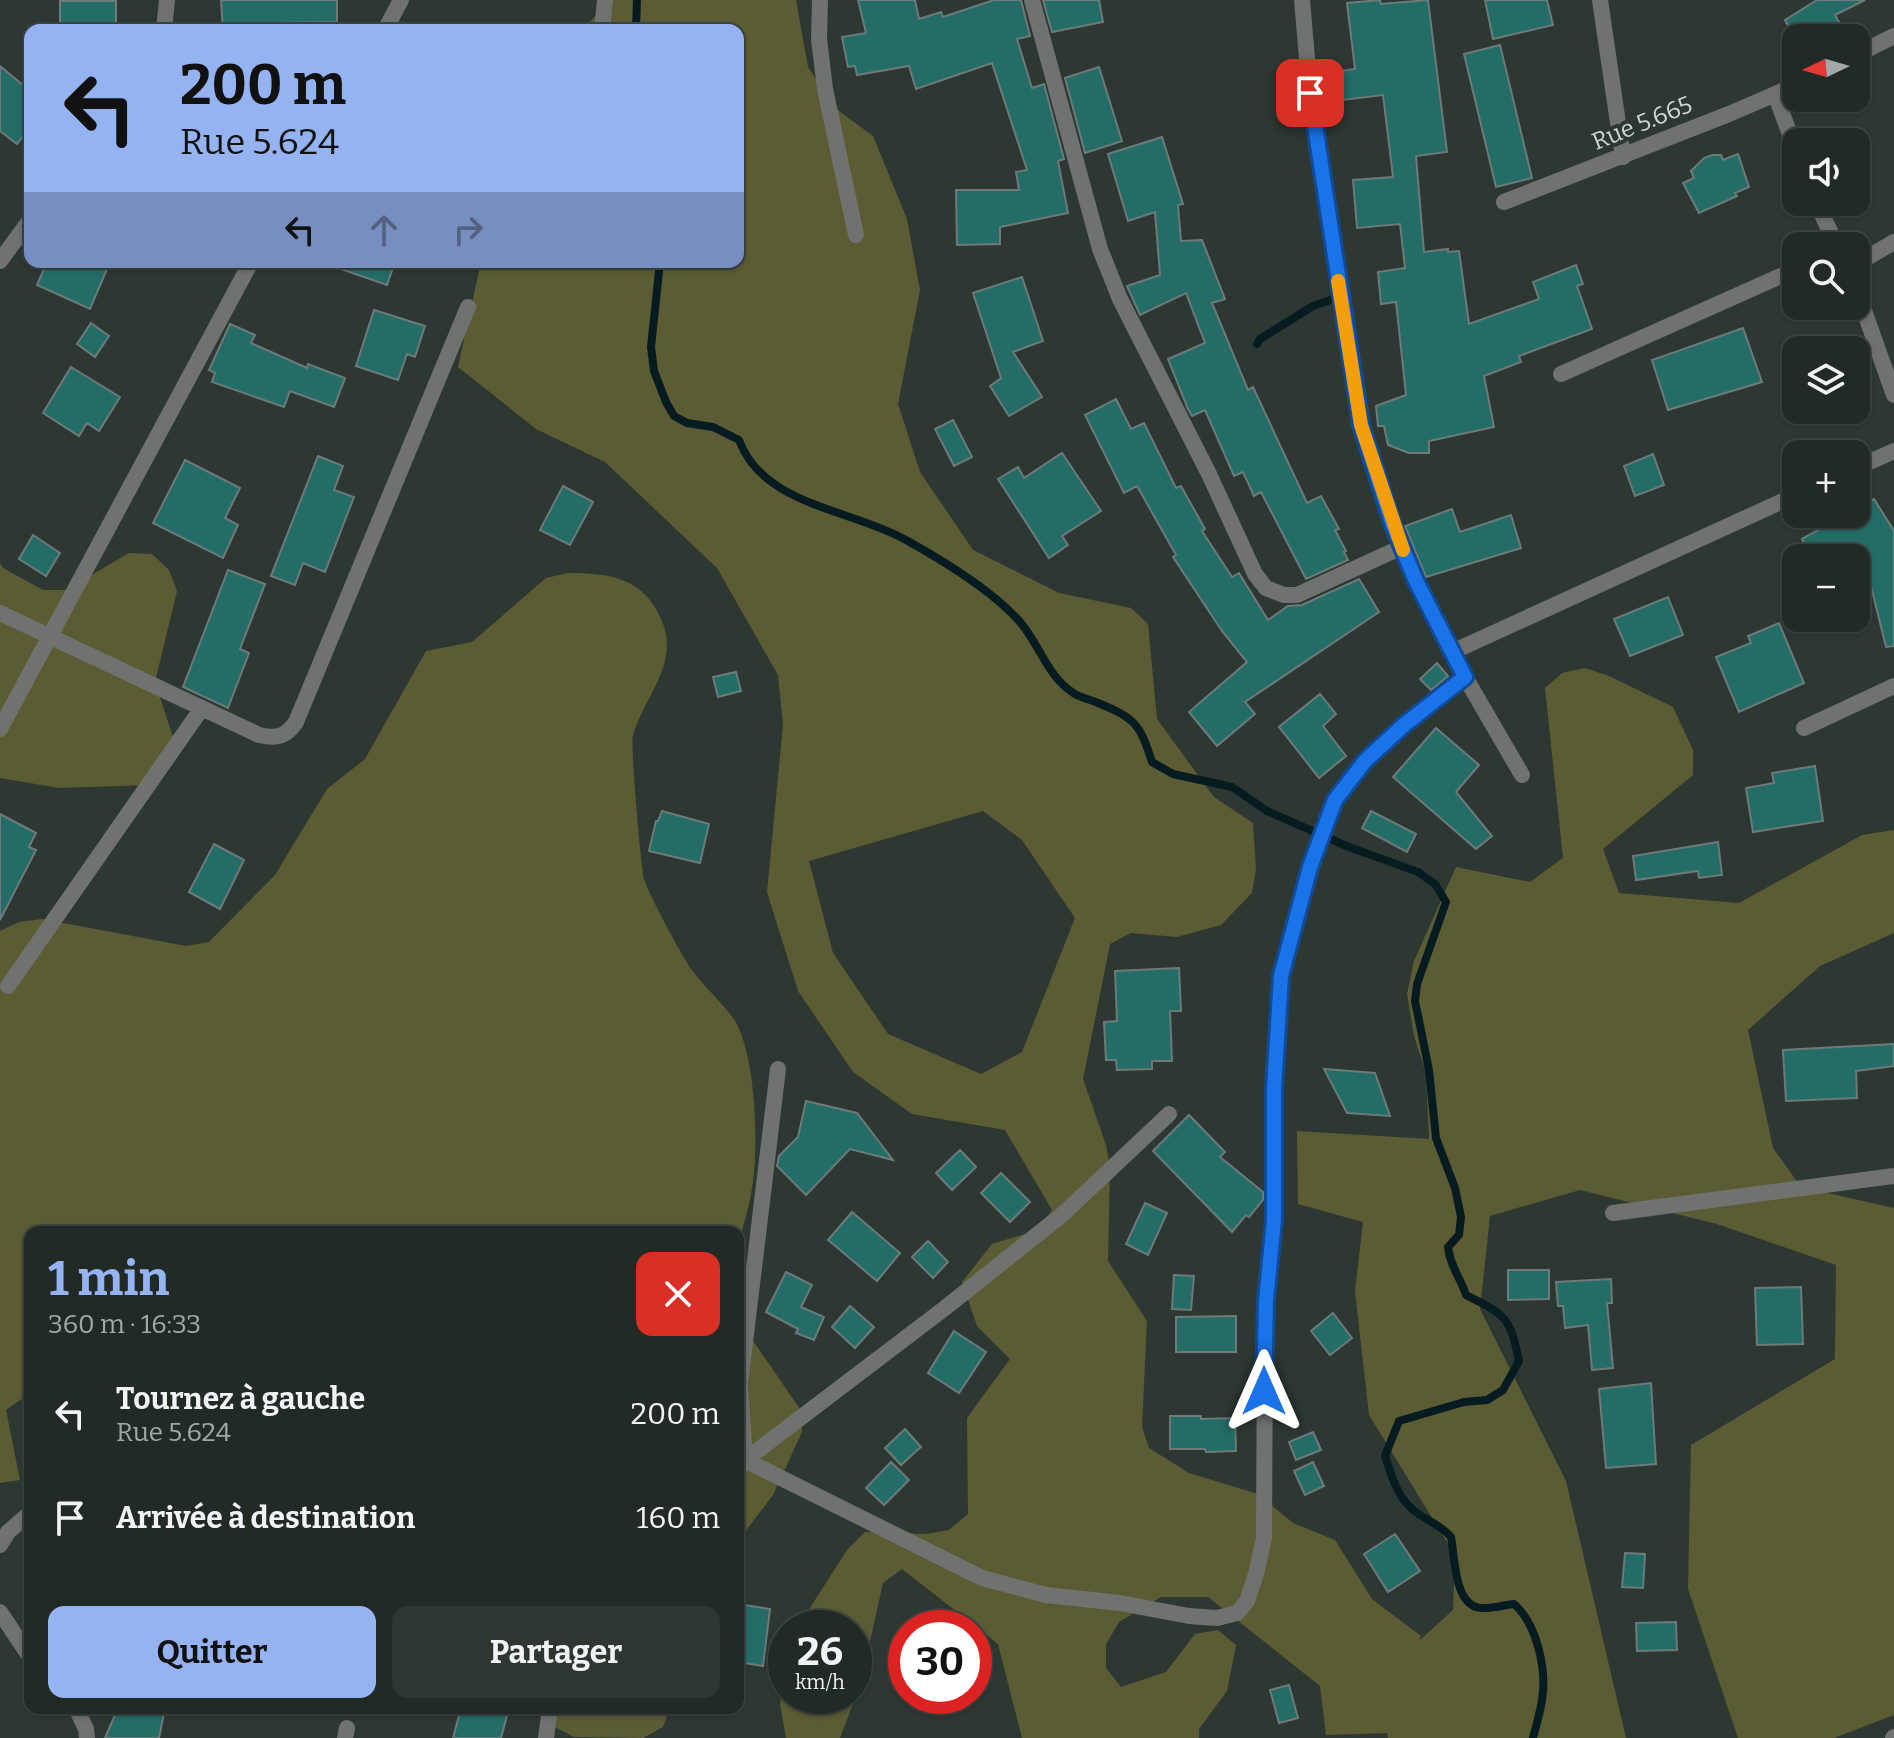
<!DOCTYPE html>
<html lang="fr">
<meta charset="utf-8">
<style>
:root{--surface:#222a26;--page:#2e3632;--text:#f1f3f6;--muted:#a2a7a7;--line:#3f4643;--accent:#95b2f1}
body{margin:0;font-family:Bitter,serif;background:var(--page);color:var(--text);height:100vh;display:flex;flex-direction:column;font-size:30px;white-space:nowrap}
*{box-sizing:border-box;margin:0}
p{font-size:26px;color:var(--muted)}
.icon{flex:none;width:44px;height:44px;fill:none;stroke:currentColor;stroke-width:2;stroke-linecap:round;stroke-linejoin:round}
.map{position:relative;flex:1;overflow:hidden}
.sheet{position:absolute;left:24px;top:1226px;width:720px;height:488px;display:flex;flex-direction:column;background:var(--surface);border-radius:16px;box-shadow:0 2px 6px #0004,0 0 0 2px var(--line)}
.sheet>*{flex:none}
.hud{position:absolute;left:24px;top:24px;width:720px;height:244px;border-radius:16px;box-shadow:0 2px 6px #0004,0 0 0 2px var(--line);background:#95b2f1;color:#111;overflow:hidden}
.needle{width:52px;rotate:265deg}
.tools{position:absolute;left:1782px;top:24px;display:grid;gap:16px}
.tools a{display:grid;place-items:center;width:88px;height:88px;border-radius:16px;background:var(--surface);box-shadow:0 2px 6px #0004,0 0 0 2px var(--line);font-size:40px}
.speed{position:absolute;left:768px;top:1610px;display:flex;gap:16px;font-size:40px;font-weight:700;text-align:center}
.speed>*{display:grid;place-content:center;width:104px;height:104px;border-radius:50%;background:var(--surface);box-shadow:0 2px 6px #0004,0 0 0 2px var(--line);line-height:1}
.speed small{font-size:20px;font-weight:400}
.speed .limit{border:12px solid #d22;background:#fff;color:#111}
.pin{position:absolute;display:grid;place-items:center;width:68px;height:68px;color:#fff;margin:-34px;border-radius:16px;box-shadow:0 4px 12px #0006}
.me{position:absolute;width:88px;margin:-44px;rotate:0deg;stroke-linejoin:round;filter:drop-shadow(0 0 6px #0008)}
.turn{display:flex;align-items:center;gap:28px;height:168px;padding:0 24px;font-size:36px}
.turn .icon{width:104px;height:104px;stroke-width:2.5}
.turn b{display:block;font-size:56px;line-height:68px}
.lanes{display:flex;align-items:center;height:76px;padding:0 24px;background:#0003;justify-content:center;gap:40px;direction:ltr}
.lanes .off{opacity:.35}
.round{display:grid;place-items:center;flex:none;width:84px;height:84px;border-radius:16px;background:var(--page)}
.summary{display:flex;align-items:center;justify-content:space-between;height:136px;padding:0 24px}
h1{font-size:48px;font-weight:700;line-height:60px;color:var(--accent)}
.cta{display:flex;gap:16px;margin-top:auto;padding:16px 24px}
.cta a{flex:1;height:92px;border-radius:16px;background:var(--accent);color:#111;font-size:32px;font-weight:700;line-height:92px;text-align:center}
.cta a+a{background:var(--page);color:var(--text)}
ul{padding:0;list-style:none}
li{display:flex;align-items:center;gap:24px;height:104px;padding:0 24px}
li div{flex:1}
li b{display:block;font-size:30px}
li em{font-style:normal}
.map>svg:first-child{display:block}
</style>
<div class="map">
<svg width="1894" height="1738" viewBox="0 0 1894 1738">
<rect width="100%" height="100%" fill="#2e3833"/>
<path fill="#5b5c34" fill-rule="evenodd" d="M611,0H796L808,67L835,108L873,136L907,219L920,290L898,404L920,472L973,550L1059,593L1131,608L1148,624L1157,719L1214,797L1253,823L1256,869L1252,893L1221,925L1177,937L1131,933L1110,944L1083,1079L1106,1145L1110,1168L1108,1261L1147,1321L1142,1427L1149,1448L1189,1473L1258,1494L1293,1523L1335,1540L1372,1599L1421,1636L1419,1641L1453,1610L1455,1555L1369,1415L1355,1291L1363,1222L1298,1204L1297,1131L1429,1139L1426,1073L1414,1036L1407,994L1414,961L1456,867L1530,882L1563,858L1545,688L1562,673L1585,668L1609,676L1673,707L1693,750V775L1603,849L1619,893L1739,903L1862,835L1894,830V933L1820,966L1748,1030L1773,1148L1801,1187L1894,1208V1715L1834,1738H1738L1688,1589L1691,1445L1835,1359L1836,1265L1717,1224L1580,1190L1490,1216L1480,1309L1566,1481L1626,1738H1388L1387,1733L1326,1735L1320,1686L1208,1597H1161L1119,1622L1106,1644V1668L1121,1687L1166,1672L1195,1634L1218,1630L1236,1645L1227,1691L1199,1729V1738H1022L998,1644L902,1569L883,1583L860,1686L840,1738H786L780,1704L786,1672V1696H854V1628H797L847,1550L865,1532L926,1534L949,1530L968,1514L967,1418L1010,1359L977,1326L962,1282L992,1244L1038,1230L1052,1210L1005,1130L912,1114L853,1072L798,991L767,892L783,725L778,675L717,568L605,462L536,429L458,367L481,262H738V30H582ZM983,811L1022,840L1075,918L1022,1052L981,1074L888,1034L833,953L809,861Z
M129,553L152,554L169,570L177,591L155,682L176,746L152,785L59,788L0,778V563L3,568L43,590H66Z
M568,573C611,573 644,578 662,621C680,663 644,697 633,735C630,744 641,865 644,879C649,895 682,956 692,970C705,988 723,1003 735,1021C756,1056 759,1148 752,1188C749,1207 743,1227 738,1246V1232H30V1393L6,1410L20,1480L0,1483V931L19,922L42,919L186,946L209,942L275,875L327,789L365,759L426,651L472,642L546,578Z
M738,1319L800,1409L802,1432L773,1495L738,1541Z
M547,1708H670L663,1727L643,1738L574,1737L553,1726Z"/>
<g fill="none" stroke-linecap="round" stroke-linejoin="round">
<path stroke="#071c21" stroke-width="8" d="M636,30L637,0
M660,262L651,347L654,371L666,402L674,416L687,423L713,427L739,440C763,506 852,509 906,540C942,560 993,591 1020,622C1040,645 1047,677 1075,694C1082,698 1091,700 1098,703C1135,718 1140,724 1152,762L1173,774L1232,787L1267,811L1349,847L1418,872L1435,884L1446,902L1417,984L1415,1001L1429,1070L1436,1138L1455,1188L1461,1217L1459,1235L1448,1247C1450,1266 1460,1277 1466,1295C1505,1315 1510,1316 1519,1361L1503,1390L1487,1400L1464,1402L1399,1421L1385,1456C1393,1480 1398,1501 1420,1515C1431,1522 1443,1527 1451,1537C1455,1558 1454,1607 1482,1608C1492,1609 1503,1605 1514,1604C1537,1624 1547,1670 1542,1700C1540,1713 1536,1726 1533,1738
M1257,344L1260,339L1313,306L1342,296"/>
</g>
<path fill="#246d67" stroke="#6c7a79" stroke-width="2" d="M221,0H337V22L273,23V30H223Z
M858,0H915L919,19L941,12L943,17L994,0H1021L1030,36L1017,39L1032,88L1044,84L1064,159L1058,161L1068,213L1000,227V244L957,245L956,190H1019L1016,172L1027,170L992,63L916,89L909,66L857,75L855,66L848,67L842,37L866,33Z
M1043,0H1099L1103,22L1052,32Z
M1380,0L1381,4L1428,0L1447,152L1416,156L1424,252L1448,249V252L1459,251L1469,324L1539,299L1533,282L1576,265L1583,284L1577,286L1592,329L1519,356L1521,362L1484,376L1494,427L1429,441V453H1409L1388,445L1384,426H1378L1376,406L1406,395L1396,302L1381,304L1378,272L1405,268L1400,224L1357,228L1353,180L1393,177L1383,95L1343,100L1339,71L1355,69L1347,3Z
M1485,0H1547L1553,25L1493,39Z
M1817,0H1865L1835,15L1848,38H1795L1785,20Z
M60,1H116V30H60Z
M1500,45L1532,178L1496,187L1464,54Z
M0,66L30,91V127L17,144L0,131Z
M1099,67L1122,141L1085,153L1065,78Z
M1162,137L1183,204L1178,205L1181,241L1202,240L1225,299L1212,303L1248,390L1253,387L1307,503L1321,496L1339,529L1335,530L1346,551L1344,552L1348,560L1306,579L1261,492L1254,496L1243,472L1234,476L1205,410L1192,416L1188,409L1168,359L1205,343L1186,293L1140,315L1127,286L1160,275L1155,212L1128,221L1108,154Z
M1738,154L1749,187L1735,193L1737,196L1699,213L1683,183L1694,178L1691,171L1704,158L1712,155H1721L1723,160Z
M47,262H110L90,309L37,285Z
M330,262H395L387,285L329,265Z
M1022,277L1043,341L1013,352L1042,397L1009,416L990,386L1001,378L973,293Z
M374,310L425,326L415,357L407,354L398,380L356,366Z
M91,323L109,336L95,357L77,344Z
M230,324L255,335L251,343L307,368L308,364L345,378L334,407L290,391L284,407L212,382L215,373L209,370Z
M1743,328L1762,382L1668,410L1652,360Z
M71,367L120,397L99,431L87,423L79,436L43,413Z
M1116,399L1131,429L1144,423L1176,488L1181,486L1205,529L1202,531L1232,577L1239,573L1268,620L1288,606L1302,605L1359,579L1379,612L1245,702L1255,714L1217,746L1189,712L1247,662L1222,631L1173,557L1176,555L1137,486L1124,493L1085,415Z
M953,420L972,457L954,466L935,429Z
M1062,453L1101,511L1062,536L1068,545L1049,558L998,479L1018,467L1024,478Z
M1653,454L1664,485L1635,496L1624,466Z
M318,456L343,466L334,490L354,497L325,572L303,563L295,585L271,576Z
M185,460L240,488L225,518L238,525L223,558L153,523Z
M563,486L593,502L570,545L540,530Z
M1874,499L1894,531V646L1886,647L1868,574L1856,581V558H1812L1802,539L1847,514H1856V509Z
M1452,509L1460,532L1511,515L1521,548L1426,577L1405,526Z
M33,535L60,553L46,576L19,559Z
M228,570L265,584L240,649L249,653L228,708L183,687Z
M1668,597L1683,635L1630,656L1614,619Z
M1779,623L1804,683L1739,712L1716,657L1751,643L1748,636Z
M1437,663L1448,676L1431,690L1420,679Z
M736,672L741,691L718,697L713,677Z
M1320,694L1336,714L1323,726L1346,756L1319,778L1279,727Z
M1436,728L1479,765L1456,792L1492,836L1476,849L1393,777Z
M1815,766L1823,821L1753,832L1746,788L1774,783L1772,773Z
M662,811L709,824L700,863L649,851L656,821H658Z
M1371,811L1416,834L1407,852L1362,828Z
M0,814L36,833L29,847L36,850L0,920Z
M1718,842L1722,875L1699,878L1698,871L1636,880L1633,856Z
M214,844L244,860L220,909L189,892Z
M1179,968L1181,1011H1170L1172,1061H1152V1069L1117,1070L1116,1060H1106L1104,1022L1117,1021L1115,971Z
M1894,1044V1066L1856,1071L1857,1098L1786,1101L1783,1050Z
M1324,1069L1375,1073L1390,1116L1347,1113Z
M806,1101L857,1113L893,1160L850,1149L806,1195L777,1166L779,1156L798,1137Z
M1189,1115L1225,1152L1220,1157L1263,1192V1200L1249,1217L1246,1215L1232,1232L1153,1151Z
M960,1150L976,1167L952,1190L936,1173Z
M1001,1173L1030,1202L1010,1222L981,1193Z
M1145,1203L1167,1213L1148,1255L1126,1244Z
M852,1212L900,1253L877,1281L828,1240Z
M928,1241L948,1262L933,1278L912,1257Z
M1508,1270H1549V1299L1508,1300Z
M786,1272L812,1285L801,1307L824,1317L814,1340L796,1333L798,1329L766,1312Z
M1174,1275L1194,1276L1191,1310L1172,1309Z
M1611,1279L1612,1303H1607L1613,1368L1592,1370L1588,1325L1565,1328L1563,1306H1558L1556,1282Z
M1801,1287L1803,1344L1757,1345L1755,1288Z
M850,1306L874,1327L855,1348L832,1327Z
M1333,1313L1352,1338L1330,1355L1311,1331Z
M1236,1316V1352H1176V1317Z
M954,1331L986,1352L959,1393L928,1373Z
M1651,1383L1656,1464L1606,1468L1599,1389Z
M1170,1416H1201V1419L1235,1418L1236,1451L1206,1452L1205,1449H1170Z
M905,1429L921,1447L901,1465L885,1448Z
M1313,1432L1321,1450L1296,1460L1289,1442Z
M891,1462L909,1480L884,1505L866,1488Z
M1313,1462L1324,1486L1305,1495L1294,1471Z
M1395,1534L1420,1571L1388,1592L1364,1554Z
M1625,1553L1645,1554L1643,1588L1622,1587Z
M738,1604L770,1609L763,1666L738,1662Z
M1676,1622L1677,1650L1637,1651L1636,1623Z
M1289,1685L1298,1718L1279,1723L1270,1690Z
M118,1708H165L159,1738H105Z
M461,1708H509L501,1738H453Z"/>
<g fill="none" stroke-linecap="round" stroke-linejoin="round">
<path stroke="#6f726e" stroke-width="16" d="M820,0L819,39L825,89L856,235
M1032,0L1100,249L1120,299L1209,474L1255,574L1266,588L1284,595H1297L1402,547
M1302,0L1310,93L1361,425L1392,523L1416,581L1465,677L1522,775
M1600,0L1623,157
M164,30L167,0
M385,30L401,0
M602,30L605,0
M1856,55L1894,36
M1775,94L1796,151
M1504,202L1729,114L1796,85
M1816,202L1837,246
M0,261L30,220
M1856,264L1894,242
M1856,288L1894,395
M1561,374L1796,269
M1856,468L1894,451
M0,613L259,735C276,739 286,737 296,722L468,307
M1452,652L1796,495
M1804,728L1894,686
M0,729L251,262
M8,986L202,708
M1169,1114L1063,1214L945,1308L745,1460L982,1578L1046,1595L1120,1603L1189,1616L1217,1618L1237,1613L1247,1601L1256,1574L1264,1538L1265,1332L1274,1220L1273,1132L1281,976L1310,867L1335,800L1365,761L1404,725L1465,677
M1613,1213L1894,1176
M738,1471L745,1460L740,1384L778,1069
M0,1545L8,1532L30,1513
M0,1612L30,1657
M76,1708L86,1729L87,1738
M345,1738L347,1728
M546,1738L550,1708
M1893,1738L1894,1737"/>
</g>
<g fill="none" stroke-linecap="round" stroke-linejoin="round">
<defs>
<path id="route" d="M1264,1391L1266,1301L1274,1220V1089L1281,976L1310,867L1335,800L1365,761L1404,725L1465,677L1416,581L1392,523L1361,425L1310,93"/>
</defs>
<use href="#route" stroke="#114b97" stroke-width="20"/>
<use href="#route" stroke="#1a73e8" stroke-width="14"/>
<path stroke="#f59e0b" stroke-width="14" d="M1338,281L1361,425L1403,550"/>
</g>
<g text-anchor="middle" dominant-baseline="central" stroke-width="8" stroke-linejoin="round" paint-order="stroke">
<g font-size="24" fill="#d0d7d3" stroke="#2e3833">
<text transform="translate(1642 123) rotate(-22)">Rue 5.665</text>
</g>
</g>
</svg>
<div class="tools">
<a><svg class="needle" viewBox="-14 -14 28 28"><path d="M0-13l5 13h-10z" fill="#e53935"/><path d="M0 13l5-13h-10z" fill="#a2a7a7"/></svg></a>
<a><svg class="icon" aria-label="sound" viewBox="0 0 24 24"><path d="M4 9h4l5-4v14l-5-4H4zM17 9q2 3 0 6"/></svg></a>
<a><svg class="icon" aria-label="search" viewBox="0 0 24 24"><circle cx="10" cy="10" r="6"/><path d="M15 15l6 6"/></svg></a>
<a><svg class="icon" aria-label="layers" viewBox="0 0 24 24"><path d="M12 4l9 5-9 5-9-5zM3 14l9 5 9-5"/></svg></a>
<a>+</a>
<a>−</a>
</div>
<div class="speed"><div>26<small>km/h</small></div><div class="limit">30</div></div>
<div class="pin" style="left:1310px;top:93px;background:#d93025"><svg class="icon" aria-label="arrive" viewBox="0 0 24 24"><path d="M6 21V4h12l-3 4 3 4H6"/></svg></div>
<svg class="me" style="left:1264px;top:1391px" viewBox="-20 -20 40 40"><path d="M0-17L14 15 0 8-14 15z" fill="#1a73e8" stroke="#fff" stroke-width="4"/></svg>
<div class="hud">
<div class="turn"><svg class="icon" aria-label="left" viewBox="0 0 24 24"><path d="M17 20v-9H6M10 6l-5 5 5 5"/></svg><div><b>200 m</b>Rue 5.624</div></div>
<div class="lanes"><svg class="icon" aria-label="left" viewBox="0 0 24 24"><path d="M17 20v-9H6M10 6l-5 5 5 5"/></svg><svg class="icon off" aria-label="ahead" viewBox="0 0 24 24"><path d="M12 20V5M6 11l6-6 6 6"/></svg><svg class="icon off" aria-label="right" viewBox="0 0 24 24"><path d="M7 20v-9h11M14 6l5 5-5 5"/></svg></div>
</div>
<section class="sheet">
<div class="summary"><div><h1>1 min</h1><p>360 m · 16:33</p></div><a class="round" style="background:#d93025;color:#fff"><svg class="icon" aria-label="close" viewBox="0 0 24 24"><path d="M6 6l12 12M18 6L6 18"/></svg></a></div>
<ul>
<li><svg class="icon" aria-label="left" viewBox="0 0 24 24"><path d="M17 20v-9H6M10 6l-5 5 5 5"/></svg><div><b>Tournez à gauche</b><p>Rue 5.624</p></div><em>200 m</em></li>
<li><svg class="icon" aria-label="arrive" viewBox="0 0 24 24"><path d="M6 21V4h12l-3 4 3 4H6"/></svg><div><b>Arrivée à destination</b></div><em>160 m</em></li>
</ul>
<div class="cta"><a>Quitter</a><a>Partager</a></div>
</section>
</div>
